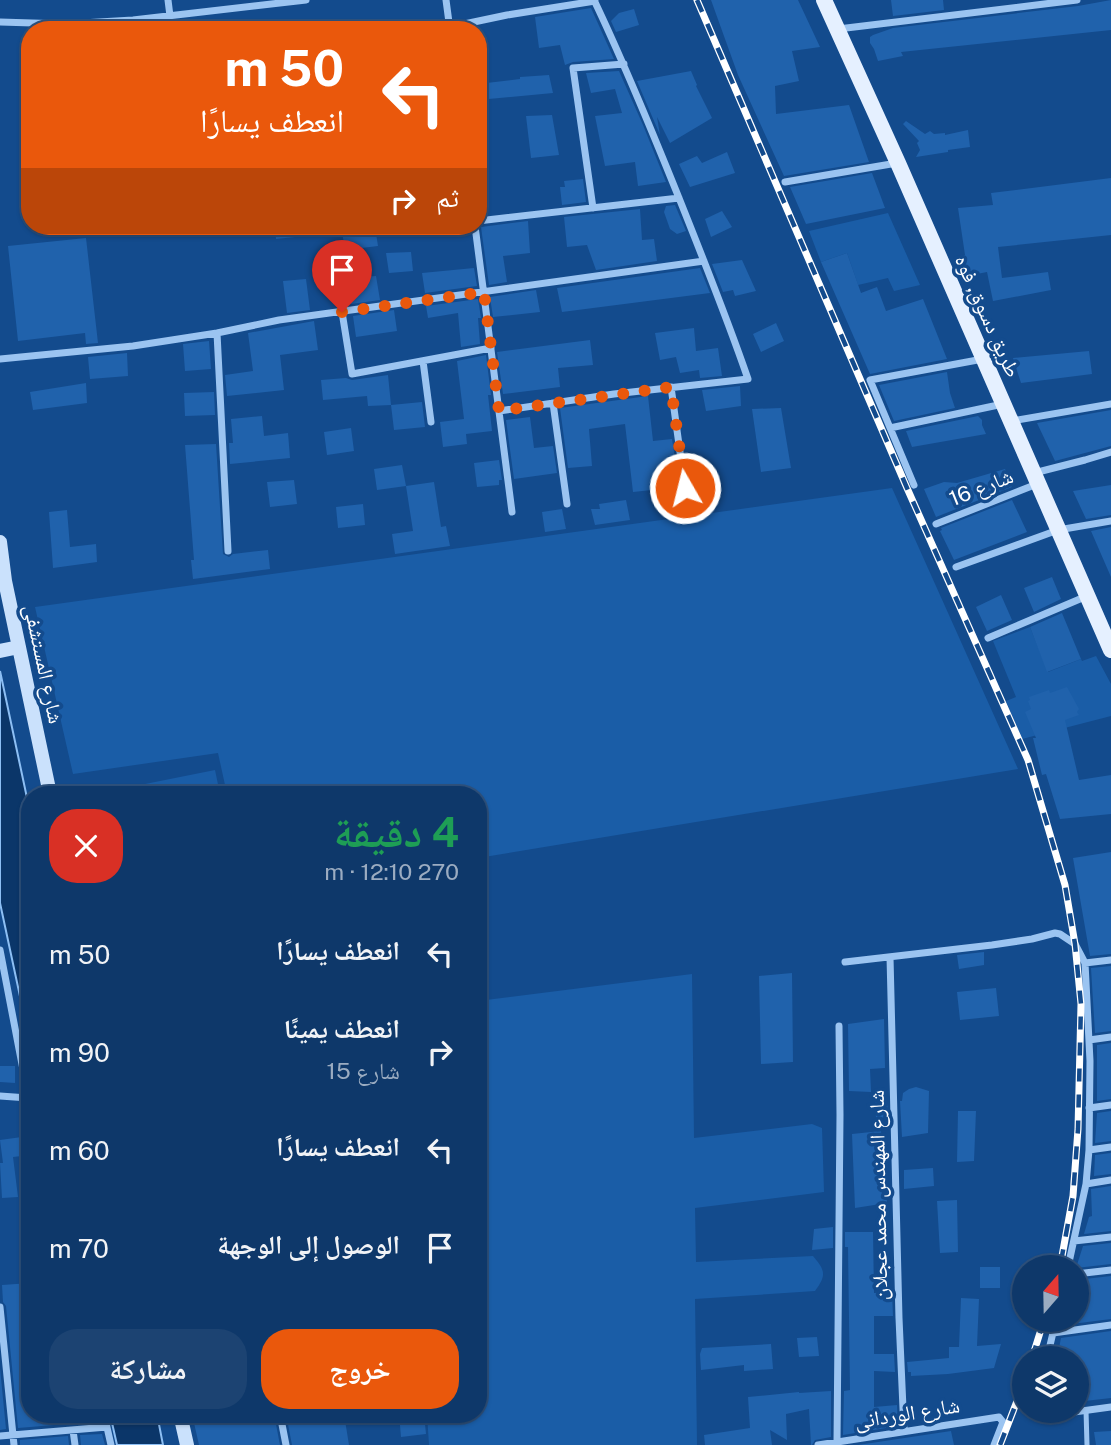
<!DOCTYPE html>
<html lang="ar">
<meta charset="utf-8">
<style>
:root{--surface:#0e386a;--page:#1c4372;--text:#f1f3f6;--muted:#9bacc1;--line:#2e527e;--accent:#ea580c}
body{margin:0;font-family:"Public Sans","Noto Naskh Arabic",sans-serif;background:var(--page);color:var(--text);direction:rtl;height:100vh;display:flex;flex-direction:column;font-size:26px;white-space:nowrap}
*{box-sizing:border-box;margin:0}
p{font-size:23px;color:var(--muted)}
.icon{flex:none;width:38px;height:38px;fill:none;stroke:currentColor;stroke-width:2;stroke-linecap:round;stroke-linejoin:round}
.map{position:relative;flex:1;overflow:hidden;direction:ltr}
.sheet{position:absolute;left:21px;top:786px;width:466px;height:637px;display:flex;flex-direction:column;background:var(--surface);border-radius:28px;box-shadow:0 2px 5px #0004,0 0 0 2px var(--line);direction:rtl}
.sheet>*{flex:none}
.banner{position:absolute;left:21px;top:21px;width:466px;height:214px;border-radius:28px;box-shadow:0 2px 5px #0004,0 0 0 2px var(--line);direction:rtl;background:#ea580c;color:#fff;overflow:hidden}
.needle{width:46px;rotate:20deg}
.fabs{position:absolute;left:1012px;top:1255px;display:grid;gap:14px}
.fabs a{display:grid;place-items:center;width:77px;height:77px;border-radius:50%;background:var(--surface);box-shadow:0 2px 5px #0004,0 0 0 2px var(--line);font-size:35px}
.pin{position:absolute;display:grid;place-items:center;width:60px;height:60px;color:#fff;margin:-72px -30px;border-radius:50% 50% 50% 0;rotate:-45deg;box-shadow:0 0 7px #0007}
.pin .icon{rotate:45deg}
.me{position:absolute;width:77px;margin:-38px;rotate:352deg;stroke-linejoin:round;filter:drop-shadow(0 0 5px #0008)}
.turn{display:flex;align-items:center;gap:24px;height:147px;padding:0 28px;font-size:32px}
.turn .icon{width:91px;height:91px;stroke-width:2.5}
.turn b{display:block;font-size:49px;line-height:60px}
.then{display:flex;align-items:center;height:66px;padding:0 28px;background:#0003;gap:14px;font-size:26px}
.round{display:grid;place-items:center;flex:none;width:74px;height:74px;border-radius:28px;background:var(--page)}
.head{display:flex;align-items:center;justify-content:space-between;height:119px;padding:0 28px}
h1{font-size:42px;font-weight:700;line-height:52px;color:#1e9e55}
.primary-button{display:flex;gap:14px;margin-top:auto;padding:14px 28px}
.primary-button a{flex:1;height:80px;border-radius:28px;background:var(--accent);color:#fff;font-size:28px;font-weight:700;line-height:80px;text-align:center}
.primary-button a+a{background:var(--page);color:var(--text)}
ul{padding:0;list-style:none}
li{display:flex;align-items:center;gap:21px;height:98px;padding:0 28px}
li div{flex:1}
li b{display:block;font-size:26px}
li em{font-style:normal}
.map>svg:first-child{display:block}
</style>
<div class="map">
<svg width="1111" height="1445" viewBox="0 0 1111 1445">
<rect width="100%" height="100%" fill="#134b8d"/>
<path fill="#1a5da7" d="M888,213L920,285L894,291L888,278L858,285L847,253L821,262L809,231Z
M892,488L1018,769L478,858V794H227L218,753L73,774L35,607Z
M1030,627L1048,672L1081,659L1082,661L1096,656L1111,684V716L1022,739L1006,701L1016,697L993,641Z
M215,770L220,794H106L105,792Z
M692,974L694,1138L812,1124L822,1128L824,1192L695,1208L696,1262L813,1256C825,1270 827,1275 815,1291L695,1299L697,1445H429L427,1414H478V1001Z"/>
<path fill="#0b3669" stroke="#8dbff4" stroke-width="2" d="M0,671L30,812V1043L0,903Z
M110,1414H157L163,1445H117Z"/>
<path fill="#2062ac" d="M711,0H798L820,47L792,51L799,81L775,86L776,114L849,105L869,162L784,176L738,75Z
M891,0H943L944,10L893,16Z
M1111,0V30L901,52L903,56L878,61L874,49L870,43V37L873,35L893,28L1078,6Z
M591,8L614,59L573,62L565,65L560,45L539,48L535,17Z
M634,9L639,25L616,32L611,21L619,13Z
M619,71L643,125L666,182L638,186L635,162L605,166L595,116L622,113L615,89L591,93L586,73Z
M691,71L697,85L696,86L712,118L670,143L657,117L660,135L637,81Z
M549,75L553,93L478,100V84L520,79V77Z
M552,115L559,155L531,158L526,116Z
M906,121L925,134L930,131L934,134L945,133V135L968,130L970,147L948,150V152L916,157L920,150L917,143L919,141L903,124Z
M727,152L735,173L690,187L679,164L697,156L702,163Z
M872,173L885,208L806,224L790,187Z
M1111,178V235L998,247L1002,278L1048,272L1051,290L993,301L987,272L967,276L960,256L965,255L958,208L993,205L991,193Z
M583,179L586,202L562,205L560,187H565L564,181Z
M675,205L686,231L677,234L670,229L664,212L666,206Z
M640,209L642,240L654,239L657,261L596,270L587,245L567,247L564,217Z
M722,211L732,227L711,237L705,219Z
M528,221L530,253L503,256L507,282L489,285L481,227Z
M275,226H332L333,233L276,239Z
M375,227L378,246L345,250L342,232Z
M86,238L98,343L86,344L85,333L18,341L8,246Z
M411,252L413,271L389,273L386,253Z
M847,253L861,293L877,287L886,311L923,299L947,359L870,374L821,262Z
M742,260L756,291L735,296L733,290L723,292L712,264Z
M474,268L477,286L425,293L422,273Z
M700,268L710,293L562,312L557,288Z
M376,276L380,300L351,304L348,278Z
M306,279L310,310L287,313L283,281Z
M536,290L540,312L493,317L490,297Z
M478,299L481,318H478L480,344L461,347L458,313L428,318L426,306Z
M394,310L397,331L356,337L353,316Z
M314,321L318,350L280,355L284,390L227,396L225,375L253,371L248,333Z
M776,323L784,341L761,352L753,334Z
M694,328L696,351L718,348L722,376L700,378L699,370L680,373L676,357L660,360L655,333Z
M590,340L593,365L558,368L560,387L503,394L497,352Z
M209,341L211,369L185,371L183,344Z
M1089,351L1092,374L1021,383L1013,358Z
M127,353L128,376L90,379L88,357Z
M486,355L491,395H488L492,431L466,434L467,444L443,447L440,422L464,419L457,361Z
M947,372L950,393L955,408L894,421L879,385Z
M388,375L391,405L368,406L367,396L323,400L321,380L346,378L352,380Z
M86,383L87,403L33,410L30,392Z
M740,386L741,406L706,411L702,390Z
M214,392L215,415L185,416L184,393Z
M648,396L653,441L672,439L676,465L658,467L661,489L633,492L625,424L589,429L592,466L568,468L560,408Z
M422,402L425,427L394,430L391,405Z
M781,408L791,468L761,472L752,409Z
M1111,410V446L1055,461L1037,423Z
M262,416L264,436L288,433L290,458L230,464L229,443H233L231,419Z
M978,416L982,420V425L986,434L912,447L906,431Z
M530,417L534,448L553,446L557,473L514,479L506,420Z
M351,428L354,451L327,455L324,432Z
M216,444L223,554L229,557L233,554L268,550L270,569L193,579L191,560H194L185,445Z
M499,460L502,480H499V485L477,487L474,463Z
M402,465L406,486L377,490L374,469Z
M1005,469L1012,487L936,517L924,489L944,482L957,483Z
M294,480L297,504L270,507L267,482Z
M434,482L441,527L446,526L450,546L395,554L392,534L413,531L406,486Z
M1111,485V515L1086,519L1073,491Z
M626,500L630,520L595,525L591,509H600L599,504Z
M1012,500L1027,532L954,560L940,531L942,530L941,528Z
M363,504L365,525L338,528L336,507Z
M562,509L566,529L545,532L542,512Z
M67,510L70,547L96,544L97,562L53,568L49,512Z
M1111,527V577L1091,531Z
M1052,577L1061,599L1034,612L1024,588Z
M1001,595L1012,620L987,631L976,607Z
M1062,613L1081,659L1047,672L1030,627Z
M1067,687L1079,709L1077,712L1079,715L1065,720L1079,780L1111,775V814L1060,819L1046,774L1042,775L1033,738H1036L1025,712L1031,709L1028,701L1030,700L1029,697L1049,690L1050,693Z
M1111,852V954L1090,956L1073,858Z
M984,952V965L959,969L957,955Z
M1111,966V1031L1095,1033L1091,968Z
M792,973L793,1062L761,1064L759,976Z
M996,988L999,1016L960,1020L957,992Z
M884,1019L885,1068L870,1069L871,1092L849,1091L848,1024Z
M1111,1043V1099L1097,1101V1045Z
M0,1066H15V1083L0,1082Z
M916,1087L929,1091L928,1133L902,1137L900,1101H902L903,1093L909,1089Z
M875,1101H887L888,1117L876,1118Z
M958,1111H976L974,1161L957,1162Z
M1111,1111V1141L1095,1143L1097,1113Z
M881,1131L887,1203L855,1208L852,1134Z
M29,1136L30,1155L13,1157L18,1197L2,1198L0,1163H3L0,1140Z
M1111,1153V1174L1094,1176L1095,1155Z
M933,1168L934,1186L904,1189V1170Z
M1111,1186V1231L1084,1234L1089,1217L1092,1216L1091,1189Z
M957,1200L958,1252L940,1253L937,1201Z
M833,1227V1248L812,1250L814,1229Z
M845,1232H873L874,1293L892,1292L893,1316H874V1354H894L895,1372L874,1371V1407L897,1405L898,1426L843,1435L844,1391L850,1390L848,1247H845Z
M1111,1243V1264L1076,1268L1083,1246Z
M980,1267H1000V1288H980Z
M1111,1276V1319L1064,1325L1065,1320H1076V1280Z
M30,1283V1414H64L66,1424L18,1428L6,1306L3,1302L2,1285Z
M961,1298L979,1299L977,1346L1001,1344L994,1368L948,1374L911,1376V1372H908L907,1362L949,1358V1347H959Z
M1111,1331V1398L1076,1402V1358H1057L1061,1338Z
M817,1337L819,1356L799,1357L797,1338Z
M771,1344L773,1369L744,1371V1365L701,1370L700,1354L702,1348Z
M0,1368L6,1429L0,1430Z
M831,1391V1437L815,1440L812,1445H811L809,1409L786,1414L787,1440L770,1430L772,1445H705L704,1435L750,1428L748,1397L799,1392V1393Z
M192,1414H274L280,1445H199Z
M286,1414H344L349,1445H292Z
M399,1414H424L426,1434L401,1437Z
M951,1431L954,1445H858Z
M1111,1431V1445H1096L1094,1432Z
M102,1434L105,1445H81L80,1435Z
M68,1436L69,1445H20V1440Z"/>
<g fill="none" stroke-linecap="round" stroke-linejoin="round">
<path stroke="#9bc4f1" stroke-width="5" d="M1086,1410L1087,1445"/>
<path stroke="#9bc4f1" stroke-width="7" d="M168,0L170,16
M446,0L450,30
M0,22L65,24L133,20L306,0
M450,27L507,15L595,1
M838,29L1077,0
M785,182L897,163
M593,208L573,68L624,64
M478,221L679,198
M475,226L512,512
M342,312L352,374L491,348
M217,333L228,551
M0,359L133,346L217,333L279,320L704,261
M423,361L431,422
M671,387L685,488
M553,403L567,504
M499,411L614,394L748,379C727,318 703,258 679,198C652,131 625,65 594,0
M1012,421L1111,404
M890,428L1003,404
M1034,473L1085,460L1111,452
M914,485L870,380L983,359
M936,524L1037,484
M956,567L1058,530L1111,521
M988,638L1087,596
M0,950L30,1106
M890,957L899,1318L904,1431
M845,962L992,945L1032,939L1055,933L1060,934L1075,944L1085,963L1090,1061L1089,1150L1086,1184L1068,1267
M1085,963L1111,960
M1089,1040L1111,1037
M0,1096L28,1098
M1089,1108L1111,1105
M1089,1150L1111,1147
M1086,1184L1111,1180
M1074,1241L1111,1237
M1076,1274L1111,1270
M0,1307L14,1445
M1053,1333L1111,1325
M1047,1358L1056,1320
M1035,1410L1038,1414L1045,1416L1111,1407
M104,1414L111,1445
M280,1414L286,1445
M73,1430L75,1445
M0,1436L107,1427
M837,1442L840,1115L839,1026
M818,1445L999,1417L1003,1422L994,1445"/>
<path stroke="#cae1fc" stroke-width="14" d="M0,542L5,581L50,794
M0,651L19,647
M180,1414L187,1445"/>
<path stroke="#e5f0ff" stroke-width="16" d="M824,0L898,163L1111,650"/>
<defs>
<path id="rail" d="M697,0L907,488L1028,760L1065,885L1075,944L1081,1004L1078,1129L1073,1196L1060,1267
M1032,1358L1044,1320
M1000,1445L1024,1383"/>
</defs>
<use href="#rail" stroke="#fff" stroke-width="7"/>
<use href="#rail" stroke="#134b8d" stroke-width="4.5" stroke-dasharray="13" stroke-linecap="butt"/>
</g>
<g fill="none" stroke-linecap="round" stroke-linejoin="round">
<path stroke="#ea580c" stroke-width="12" stroke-dasharray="0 21.6" d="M342,312L484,292L499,411L671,387L685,488"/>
</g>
<g text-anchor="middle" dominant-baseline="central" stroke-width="7" stroke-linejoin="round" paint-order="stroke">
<g font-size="21" fill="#fff" stroke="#134b8d">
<text transform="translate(988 316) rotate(66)">طريق دسوق, فوه</text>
<text transform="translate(981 487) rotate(-22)">شارع 16</text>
<text transform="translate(44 664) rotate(78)">شارع المستشفى</text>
<text transform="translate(878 1195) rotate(-91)">شارع المهندس محمد عجلان</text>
<text transform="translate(907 1413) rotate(-9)">شارع الوردانى</text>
</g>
</g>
</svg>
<div class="fabs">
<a><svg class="needle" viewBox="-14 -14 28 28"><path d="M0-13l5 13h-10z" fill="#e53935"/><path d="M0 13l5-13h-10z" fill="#9bacc1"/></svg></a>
<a><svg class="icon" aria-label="layers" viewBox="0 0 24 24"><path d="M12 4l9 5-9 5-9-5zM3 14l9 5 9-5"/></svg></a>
</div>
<div class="pin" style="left:342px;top:312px;background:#d93025"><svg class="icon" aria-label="arrive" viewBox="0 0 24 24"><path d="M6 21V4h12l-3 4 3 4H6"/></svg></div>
<svg class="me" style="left:685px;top:488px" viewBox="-20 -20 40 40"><circle r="17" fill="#ea580c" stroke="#fff" stroke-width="3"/><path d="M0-11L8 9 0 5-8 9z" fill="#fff"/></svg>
<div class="banner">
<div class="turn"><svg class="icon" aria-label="left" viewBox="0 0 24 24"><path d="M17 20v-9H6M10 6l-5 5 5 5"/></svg><div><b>50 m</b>انعطف يسارًا</div></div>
<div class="then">ثم<svg class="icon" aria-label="right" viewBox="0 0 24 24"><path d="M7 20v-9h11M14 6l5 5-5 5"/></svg></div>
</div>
<section class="sheet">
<div class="head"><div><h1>4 دقيقة</h1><p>270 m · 12:10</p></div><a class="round" style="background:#d93025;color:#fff"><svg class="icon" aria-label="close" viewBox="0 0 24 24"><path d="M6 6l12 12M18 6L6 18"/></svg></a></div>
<ul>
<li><svg class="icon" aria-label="left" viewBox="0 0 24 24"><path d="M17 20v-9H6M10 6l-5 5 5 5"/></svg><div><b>انعطف يسارًا</b></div><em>50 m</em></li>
<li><svg class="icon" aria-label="right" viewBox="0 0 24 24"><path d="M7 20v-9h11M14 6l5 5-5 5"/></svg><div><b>انعطف يمينًا</b><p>شارع 15</p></div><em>90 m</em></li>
<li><svg class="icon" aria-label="left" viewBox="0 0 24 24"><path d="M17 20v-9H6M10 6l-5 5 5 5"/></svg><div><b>انعطف يسارًا</b></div><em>60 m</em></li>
<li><svg class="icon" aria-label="arrive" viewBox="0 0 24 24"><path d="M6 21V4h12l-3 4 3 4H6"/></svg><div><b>الوصول إلى الوجهة</b></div><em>70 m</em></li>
</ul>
<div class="primary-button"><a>خروج</a><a>مشاركة</a></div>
</section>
</div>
